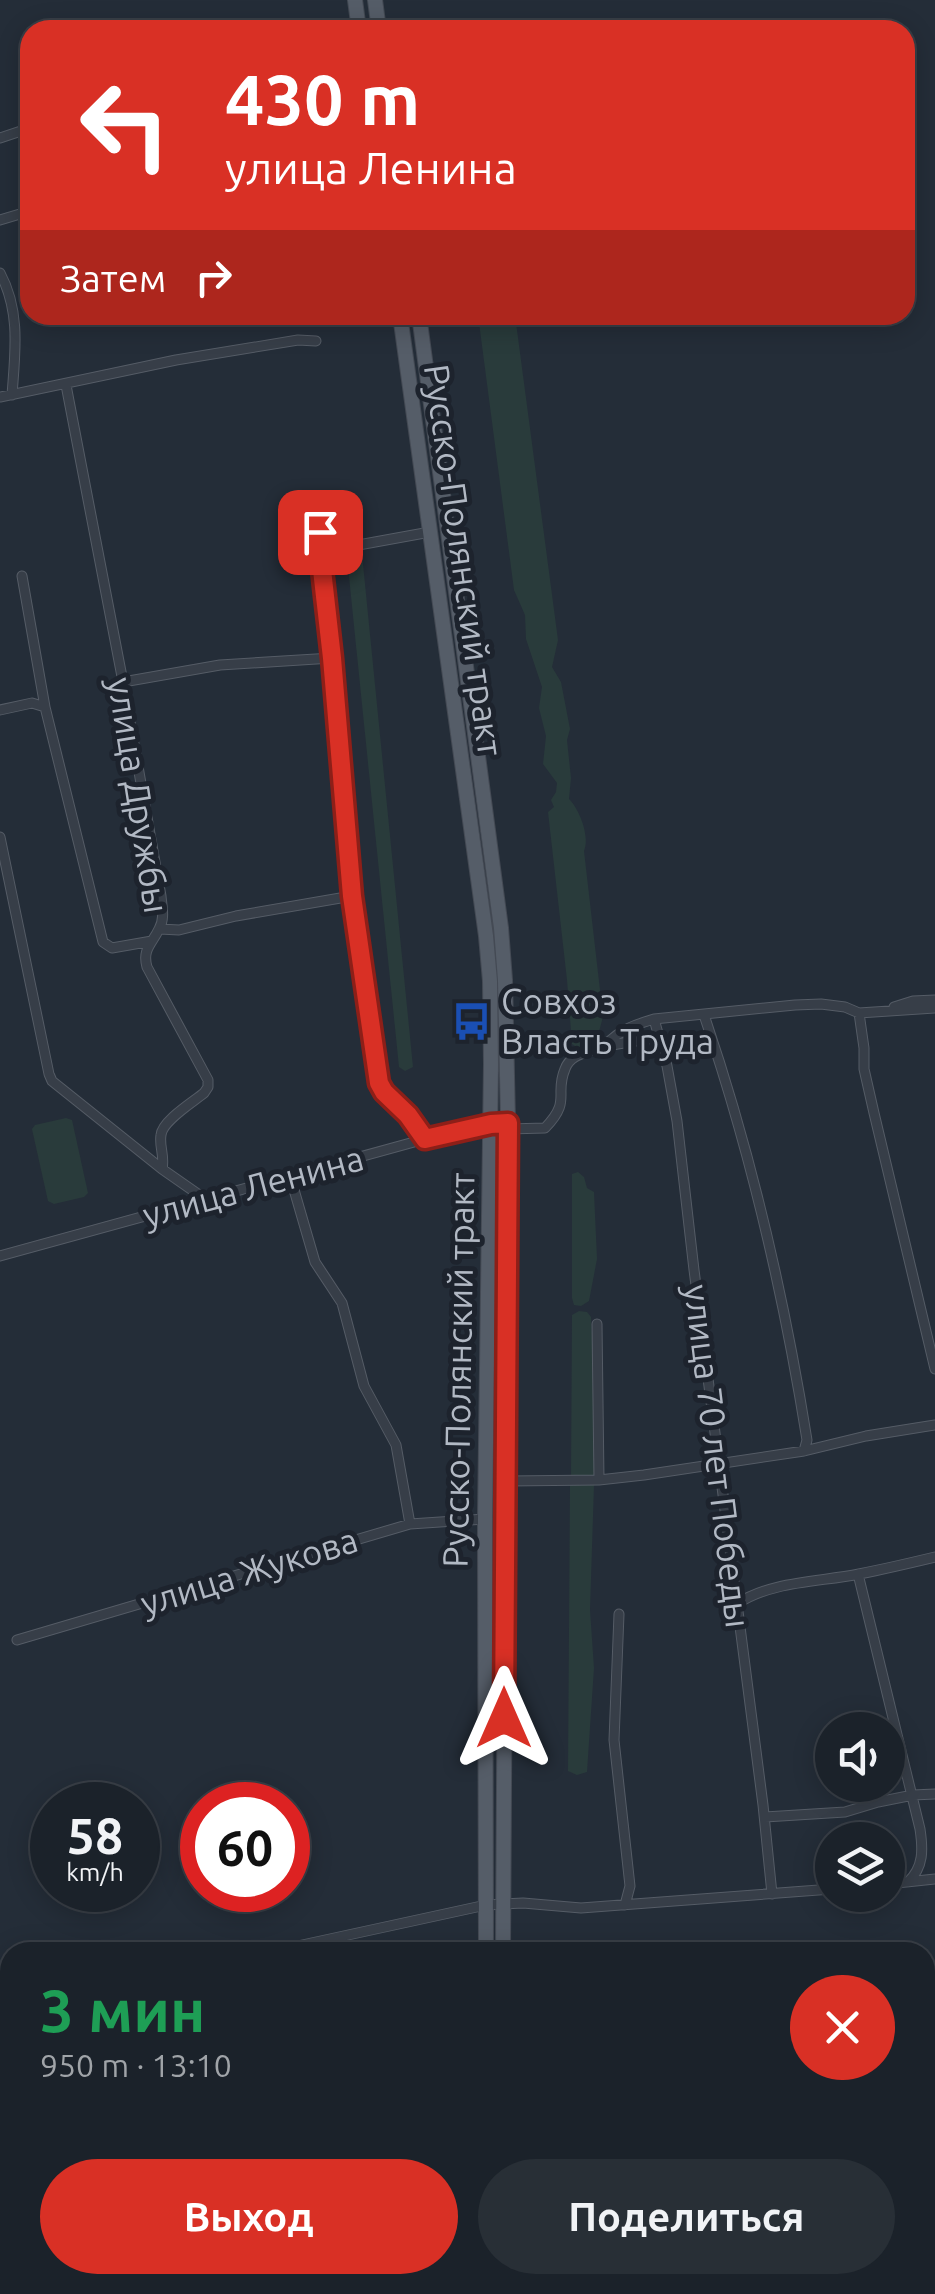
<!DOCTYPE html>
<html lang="ru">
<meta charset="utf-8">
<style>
:root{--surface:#1b222a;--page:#282f36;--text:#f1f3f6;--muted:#a0a4a8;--line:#393f47;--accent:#d93025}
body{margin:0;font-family:Ubuntu,sans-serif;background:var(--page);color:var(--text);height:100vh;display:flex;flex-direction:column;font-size:38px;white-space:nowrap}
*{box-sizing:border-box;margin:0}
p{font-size:32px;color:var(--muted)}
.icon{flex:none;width:55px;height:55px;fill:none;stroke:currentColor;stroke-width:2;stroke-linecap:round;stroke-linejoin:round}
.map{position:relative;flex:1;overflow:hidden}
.drawer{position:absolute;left:0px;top:1942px;width:935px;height:352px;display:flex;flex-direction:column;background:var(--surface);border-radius:30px 30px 0 0;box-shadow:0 5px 25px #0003,0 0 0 2px var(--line)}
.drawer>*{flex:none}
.top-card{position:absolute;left:20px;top:20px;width:895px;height:305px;border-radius:30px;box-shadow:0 5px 25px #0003,0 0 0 2px var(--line);background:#d93025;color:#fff;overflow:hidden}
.buttons{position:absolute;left:815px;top:1712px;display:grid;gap:20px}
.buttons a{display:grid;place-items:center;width:90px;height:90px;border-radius:50%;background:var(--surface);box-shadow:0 5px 25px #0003,0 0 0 2px var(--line);font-size:50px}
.speed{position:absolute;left:30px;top:1782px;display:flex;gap:20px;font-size:50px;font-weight:700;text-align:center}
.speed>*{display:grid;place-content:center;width:130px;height:130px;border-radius:50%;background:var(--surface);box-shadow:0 5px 25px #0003,0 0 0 2px var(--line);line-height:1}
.speed small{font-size:25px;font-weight:400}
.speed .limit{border:15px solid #d22;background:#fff;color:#111}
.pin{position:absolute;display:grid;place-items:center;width:85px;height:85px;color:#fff;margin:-42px;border-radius:20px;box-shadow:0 5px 15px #0006}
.me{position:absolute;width:110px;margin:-55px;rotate:0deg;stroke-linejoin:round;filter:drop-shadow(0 0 8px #0008)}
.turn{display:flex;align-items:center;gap:35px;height:210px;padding:0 40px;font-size:45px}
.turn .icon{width:130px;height:130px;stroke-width:2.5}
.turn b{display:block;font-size:70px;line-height:85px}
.then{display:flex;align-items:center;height:95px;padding:0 40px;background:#0003;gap:20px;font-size:38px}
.round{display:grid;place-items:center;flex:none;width:105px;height:105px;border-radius:52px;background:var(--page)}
.head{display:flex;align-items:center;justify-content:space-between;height:170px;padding:0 40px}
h1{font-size:60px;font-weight:600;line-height:75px;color:#1e9e55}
.cta{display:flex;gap:20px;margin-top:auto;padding:20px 40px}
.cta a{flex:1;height:115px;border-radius:60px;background:var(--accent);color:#fff;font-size:40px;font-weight:600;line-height:115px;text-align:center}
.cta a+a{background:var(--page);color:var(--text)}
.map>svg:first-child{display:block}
</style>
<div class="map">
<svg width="935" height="2294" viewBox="0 0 935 2294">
<rect width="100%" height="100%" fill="#242d38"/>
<path fill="#293b3b" d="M478,315H515L558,640L552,667L561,682L570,729L567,740L571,778L569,799C580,810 590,837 584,851L603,1016C599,1033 597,1045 578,1048L572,1044L567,980L548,812L554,807L551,800L556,792L557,783L543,764L546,736L539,708L542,687L526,639L525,615L514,590Z
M353,550L362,554L413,1067L405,1071L399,1067L347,557Z
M66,1118L72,1120L88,1193L84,1197L54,1204L48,1201L32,1129L35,1125Z
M578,1172L584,1177L587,1188L594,1192L597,1259L589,1301L581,1306L574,1305L572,1298V1174Z
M579,1311L587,1312L591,1317L596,1416L595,1475H571L572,1315Z
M570,1485H594L590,1610L594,1668L587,1772L577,1775L568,1771Z"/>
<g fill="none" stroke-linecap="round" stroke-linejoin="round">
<defs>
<path id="street" d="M0,138L30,128
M0,220L30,211
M0,273C21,312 15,353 12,395
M66,385L123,682L161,896C162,907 165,919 159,929C152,944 142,949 147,967L208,1080V1087L204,1093C193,1102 162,1121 161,1135C159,1147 165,1156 162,1169
M0,397L176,360L298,340L316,341
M323,514L320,552L332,658L352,896L377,1071L384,1093L408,1115L425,1139
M320,552L430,532
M22,576L45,707
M123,682L220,665L332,658
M0,710L32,703L45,707L103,942L112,948L152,941
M0,837L49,1074L52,1081L162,1169L205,1199
M160,929L179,930L236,916L352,896
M894,1007L913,1001L935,1000
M859,1013L864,1048V1069L874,1113L935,1369
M704,1015C751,1153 784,1296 807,1440L804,1451
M654,1019L667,1066L677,1121L694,1270L763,1805L772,1894
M606,1046L659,1037
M508,1129L545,1128C572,1100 554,1095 565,1069C571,1052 591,1053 604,1045C609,1042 613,1038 617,1035C628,1027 641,1023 654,1019L795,1005L821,1004L845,1007L859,1013L935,1008
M290,1176L315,1262L342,1303L364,1386L396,1445L410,1524
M0,1256L425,1139L491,1124L508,1123
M597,1324L599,1480
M506,1481L599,1480L644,1475L804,1451L866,1436L935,1425
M858,1574L920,1829C923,1849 924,1867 908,1882
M737,1604C771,1581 820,1582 859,1574C884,1569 910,1563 935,1557
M619,1614L614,1740L630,1886L625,1905
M17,1640L410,1524L485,1519
M765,1817L845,1812L878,1802L913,1795L935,1794
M888,1884L935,1879
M270,1952L486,1905L523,1903L581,1908L832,1889
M0,2006L10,2004"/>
<path id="primary" d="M355,0L359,30
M375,0L379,30
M400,315L486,936L490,981L491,1064L485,1519L486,1952
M419,315L501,928L505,980L508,1123L503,1952
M481,2294V2285
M498,2294V2285"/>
</defs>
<use href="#street" stroke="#555c66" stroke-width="11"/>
<use href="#primary" stroke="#444a54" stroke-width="16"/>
<use href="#street" stroke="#373e48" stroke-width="9"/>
<use href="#primary" stroke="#555d68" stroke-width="14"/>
</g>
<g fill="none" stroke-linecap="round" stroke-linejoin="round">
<defs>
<path id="route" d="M320,532V552L332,658L352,896L379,1083L384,1092L408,1115L425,1139L491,1124L508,1123L504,1718"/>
</defs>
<use href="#route" stroke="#8d1f18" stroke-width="25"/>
<use href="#route" stroke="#d93025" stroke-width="18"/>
</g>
<defs>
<symbol id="bus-bare" viewBox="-9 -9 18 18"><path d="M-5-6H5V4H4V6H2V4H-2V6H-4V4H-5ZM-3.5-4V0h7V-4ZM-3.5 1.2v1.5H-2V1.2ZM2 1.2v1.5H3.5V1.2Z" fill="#1a4fb4" stroke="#1d232d" stroke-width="2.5" paint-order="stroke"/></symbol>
</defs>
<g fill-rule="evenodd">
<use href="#bus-bare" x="444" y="994" width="55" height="55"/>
</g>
<g text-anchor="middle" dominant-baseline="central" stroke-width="10" stroke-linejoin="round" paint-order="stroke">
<g font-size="35" fill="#b2b9c4" stroke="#1d232d">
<text transform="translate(464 560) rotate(82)">Русско-Полянский тракт</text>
<text transform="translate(139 795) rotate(81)">улица Дружбы</text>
<text transform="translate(253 1186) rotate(-15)">улица Ленина</text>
<text transform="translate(458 1370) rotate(-89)">Русско-Полянский тракт</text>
<text transform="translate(718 1456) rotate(83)">улица 70 лет Победы</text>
<text transform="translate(249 1571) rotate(-17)">улица Жукова</text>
</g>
<g font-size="35" fill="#b2b9c4" stroke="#1d232d" text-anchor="start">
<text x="501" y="1001">Совхоз<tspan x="501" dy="40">Власть Труда</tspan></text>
</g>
</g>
</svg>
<div class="buttons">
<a><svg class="icon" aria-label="sound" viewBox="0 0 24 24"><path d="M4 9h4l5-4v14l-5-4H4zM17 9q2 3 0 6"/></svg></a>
<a><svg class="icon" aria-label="layers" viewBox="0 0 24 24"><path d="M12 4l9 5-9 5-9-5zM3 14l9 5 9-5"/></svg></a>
</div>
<div class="speed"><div>58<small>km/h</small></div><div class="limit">60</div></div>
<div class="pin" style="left:320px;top:532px;background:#d93025"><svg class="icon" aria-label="arrive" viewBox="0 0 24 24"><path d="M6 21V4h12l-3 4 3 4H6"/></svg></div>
<svg class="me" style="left:504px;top:1718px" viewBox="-20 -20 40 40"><path d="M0-17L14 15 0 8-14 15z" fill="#d93025" stroke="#fff" stroke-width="4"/></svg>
<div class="top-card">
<div class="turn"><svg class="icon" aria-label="left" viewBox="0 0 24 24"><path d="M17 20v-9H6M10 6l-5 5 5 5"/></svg><div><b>430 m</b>улица Ленина</div></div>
<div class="then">Затем<svg class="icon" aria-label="right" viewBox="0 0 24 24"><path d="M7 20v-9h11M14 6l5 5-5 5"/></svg></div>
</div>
<section class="drawer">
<div class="head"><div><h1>3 мин</h1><p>950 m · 13:10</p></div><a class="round" style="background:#d93025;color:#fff"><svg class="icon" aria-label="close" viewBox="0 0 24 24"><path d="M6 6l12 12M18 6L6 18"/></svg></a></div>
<div class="cta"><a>Выход</a><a>Поделиться</a></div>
</section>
</div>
